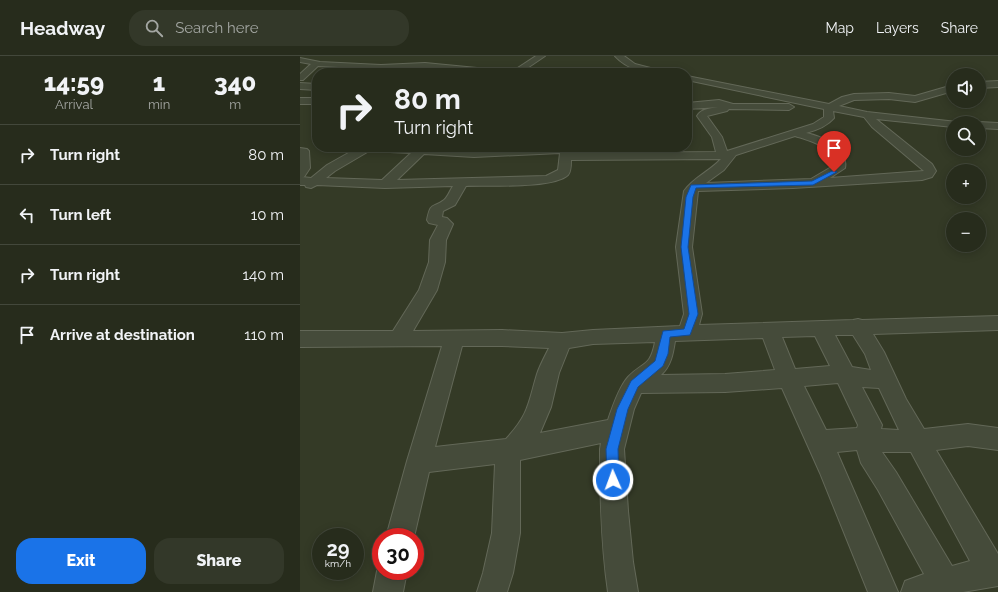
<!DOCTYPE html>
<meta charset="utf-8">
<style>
:root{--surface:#272c1c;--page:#333829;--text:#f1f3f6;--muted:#a4a7a3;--line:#43483b;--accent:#1a73e8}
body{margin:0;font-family:Raleway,sans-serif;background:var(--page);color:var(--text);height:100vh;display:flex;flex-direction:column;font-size:15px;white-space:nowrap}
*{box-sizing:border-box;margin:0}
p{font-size:13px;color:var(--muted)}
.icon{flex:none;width:22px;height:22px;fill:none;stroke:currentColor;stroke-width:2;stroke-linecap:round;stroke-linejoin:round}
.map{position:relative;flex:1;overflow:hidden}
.panel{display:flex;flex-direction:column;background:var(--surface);width:300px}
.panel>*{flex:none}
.hud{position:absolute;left:12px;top:12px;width:380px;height:84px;border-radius:16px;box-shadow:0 2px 10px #0003,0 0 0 1px var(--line);background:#272c1c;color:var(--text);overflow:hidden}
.tools{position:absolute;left:646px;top:12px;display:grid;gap:8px}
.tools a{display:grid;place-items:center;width:40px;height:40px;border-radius:50%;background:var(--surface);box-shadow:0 2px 10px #0003,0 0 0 1px var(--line);font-size:20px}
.speed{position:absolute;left:12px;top:472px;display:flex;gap:8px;font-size:20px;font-weight:700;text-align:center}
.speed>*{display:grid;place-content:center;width:52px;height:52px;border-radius:50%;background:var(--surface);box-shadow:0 2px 10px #0003,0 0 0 1px var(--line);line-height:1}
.speed small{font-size:10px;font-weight:400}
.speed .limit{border:6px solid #d22;background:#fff;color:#111}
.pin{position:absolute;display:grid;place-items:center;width:34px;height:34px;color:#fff;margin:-41px -17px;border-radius:50% 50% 50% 0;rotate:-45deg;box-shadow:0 0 4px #0007}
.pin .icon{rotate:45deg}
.me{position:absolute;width:44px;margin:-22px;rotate:358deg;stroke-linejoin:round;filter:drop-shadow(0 0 3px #0008)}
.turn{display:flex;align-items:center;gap:14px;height:84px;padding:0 16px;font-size:18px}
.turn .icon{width:52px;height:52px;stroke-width:2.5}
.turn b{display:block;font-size:28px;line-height:34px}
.eta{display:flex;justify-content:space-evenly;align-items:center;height:68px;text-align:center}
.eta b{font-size:24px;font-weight:800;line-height:28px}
.primary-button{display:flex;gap:8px;margin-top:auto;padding:8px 16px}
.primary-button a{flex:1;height:46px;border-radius:16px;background:var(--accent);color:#fff;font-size:16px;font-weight:800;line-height:46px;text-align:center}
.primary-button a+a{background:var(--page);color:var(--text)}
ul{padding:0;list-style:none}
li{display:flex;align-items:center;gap:12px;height:60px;padding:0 16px;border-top:1px solid var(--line)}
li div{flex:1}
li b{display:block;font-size:15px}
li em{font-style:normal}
header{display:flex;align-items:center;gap:24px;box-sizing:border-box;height:56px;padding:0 20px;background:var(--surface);border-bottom:1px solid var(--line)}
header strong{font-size:19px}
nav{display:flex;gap:22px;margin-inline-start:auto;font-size:14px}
.search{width:280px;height:36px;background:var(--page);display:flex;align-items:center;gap:10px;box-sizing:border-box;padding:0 14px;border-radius:16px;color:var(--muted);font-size:15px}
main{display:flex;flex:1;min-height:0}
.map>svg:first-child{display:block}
</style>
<header>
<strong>Headway</strong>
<div class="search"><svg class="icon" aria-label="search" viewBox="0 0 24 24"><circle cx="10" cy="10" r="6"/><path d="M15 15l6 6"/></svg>Search here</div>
<nav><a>Map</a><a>Layers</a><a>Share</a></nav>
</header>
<main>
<section class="panel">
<div class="eta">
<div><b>14:59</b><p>Arrival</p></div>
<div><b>1</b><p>min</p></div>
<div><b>340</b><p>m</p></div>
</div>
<ul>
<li><svg class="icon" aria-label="right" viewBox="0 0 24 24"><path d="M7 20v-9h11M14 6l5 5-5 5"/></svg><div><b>Turn right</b></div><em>80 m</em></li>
<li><svg class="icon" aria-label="left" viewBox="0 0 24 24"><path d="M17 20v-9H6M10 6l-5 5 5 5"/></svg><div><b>Turn left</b></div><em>10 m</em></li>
<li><svg class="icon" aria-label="right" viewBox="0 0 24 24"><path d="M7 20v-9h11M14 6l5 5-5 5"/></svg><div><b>Turn right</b></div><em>140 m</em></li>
<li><svg class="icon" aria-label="arrive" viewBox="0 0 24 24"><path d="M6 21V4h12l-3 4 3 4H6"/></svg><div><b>Arrive at destination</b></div><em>110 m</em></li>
</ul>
<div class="primary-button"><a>Exit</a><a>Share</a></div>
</section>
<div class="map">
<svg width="698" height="536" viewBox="0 0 698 536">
<rect width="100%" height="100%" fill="#343a26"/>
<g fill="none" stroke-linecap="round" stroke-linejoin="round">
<defs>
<path id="minor" d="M236,0H245L220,17H210Z
M315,0H324L335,8L362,15L363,17C345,17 328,14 315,0Z
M0,2L20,6L81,9L125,7L177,12L196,15L197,17H180L125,11L81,13L18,10L3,24H0V18L11,8L0,6Z
M387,20L529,48L542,41L554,38L589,37L615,40L653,29V35L615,46L589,43L554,44L539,50L567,56L657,66V67H653V71L576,63L632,108L636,115L632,121L622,124L493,132L398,135L392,191L402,258L399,269L553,264L558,263L562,264L698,260V274L573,278L584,296L606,343L624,373L668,368L698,372V394L668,390L636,394L698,498V530L663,536H601L605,525L624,518L578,434L561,407L557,394L537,396L598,536H568L520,417L482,332L425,336L341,337L334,353L324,393L328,455L333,506L338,536H308C301,488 300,441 300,393L301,387L220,404V477L213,517L207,536H177L183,517L192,477L195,408L129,416L114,481H86L107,405L142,290L0,291V275H93L119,234L129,206L130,184L138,169L129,167L127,164C131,145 132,153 144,144C148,141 150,134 153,130L85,132L17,129L11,132L6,131L5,129H0V92L7,93L9,95L10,112L4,121H2L11,122L27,109L59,91H131L174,95L271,91V97L416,96L412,81L397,60C402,52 412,52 421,51L387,53V47L419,44L433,48H489L494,51L489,54L429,53L427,55L407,60L422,81L427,95L513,68L524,61V53L387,24ZM533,55L564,61L572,71L624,115L530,122L545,112C549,92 521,80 506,77C517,74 527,70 534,62ZM495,80C510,85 534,90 533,110L511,123L406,127L424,114L436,99ZM69,95L111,97L82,124L26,122L35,115ZM260,97L258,114L246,120L97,124L124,98L174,101ZM421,103C410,115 393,122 384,135L376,191L384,258L380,270L293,274L262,277L202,274L113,275L137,234L145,206L146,184L153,168L147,162L142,161L143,155L155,149L166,130C188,129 253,133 268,119C271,116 271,109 271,104ZM535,279H553L565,298L571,314L552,311ZM515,280L530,310L495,313L482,281ZM463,282L475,314L425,318L361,319C371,310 373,298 375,285ZM355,286C350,312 343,305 328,321C319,331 312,352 308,364L240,377L251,351L259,317L269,292L293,288ZM162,290H202L249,292C245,300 240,309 237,318C228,348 229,358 206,383L135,391ZM538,327L558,369L557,372L526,374L504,330ZM562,331L579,332L599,374L581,373L582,369ZM582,396H611L670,505L652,510L596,416Z
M698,25V31L679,32V26Z
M0,27L17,28V34L0,33Z
M0,42H17V48H0Z
M679,66L698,67V73L679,72V67H675Z
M81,506V515H107L103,536H73L77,515Z"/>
</defs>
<use href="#minor" stroke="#636858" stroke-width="2"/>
<use href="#minor" fill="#454b3a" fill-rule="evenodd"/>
</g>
<path fill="#1a73e8" stroke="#114b97" d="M532,115L537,116L513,129L396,132L393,141L388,191L398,258L390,279L370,281L368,298L363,310L338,331L328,353L318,393L319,424L317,428L313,430L308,428L307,424L306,393L317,353L331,325L355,305L363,275L384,273L389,258L381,191L386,141L391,129L512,125Z"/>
</svg>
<div class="tools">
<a><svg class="icon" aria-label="sound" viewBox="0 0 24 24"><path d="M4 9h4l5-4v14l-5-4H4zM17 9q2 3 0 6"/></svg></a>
<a><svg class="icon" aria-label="search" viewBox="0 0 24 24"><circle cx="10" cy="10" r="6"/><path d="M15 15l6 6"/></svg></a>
<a>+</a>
<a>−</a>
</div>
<div class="speed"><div>29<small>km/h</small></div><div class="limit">30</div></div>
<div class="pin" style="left:534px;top:116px;background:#d93025"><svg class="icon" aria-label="arrive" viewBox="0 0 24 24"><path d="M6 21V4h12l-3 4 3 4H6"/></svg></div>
<svg class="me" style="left:313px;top:424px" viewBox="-20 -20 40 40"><circle r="17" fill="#1a73e8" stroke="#fff" stroke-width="3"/><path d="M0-11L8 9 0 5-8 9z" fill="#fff"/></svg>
<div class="hud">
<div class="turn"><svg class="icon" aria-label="right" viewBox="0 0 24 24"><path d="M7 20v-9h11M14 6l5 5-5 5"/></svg><div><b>80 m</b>Turn right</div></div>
</div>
</div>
</main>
